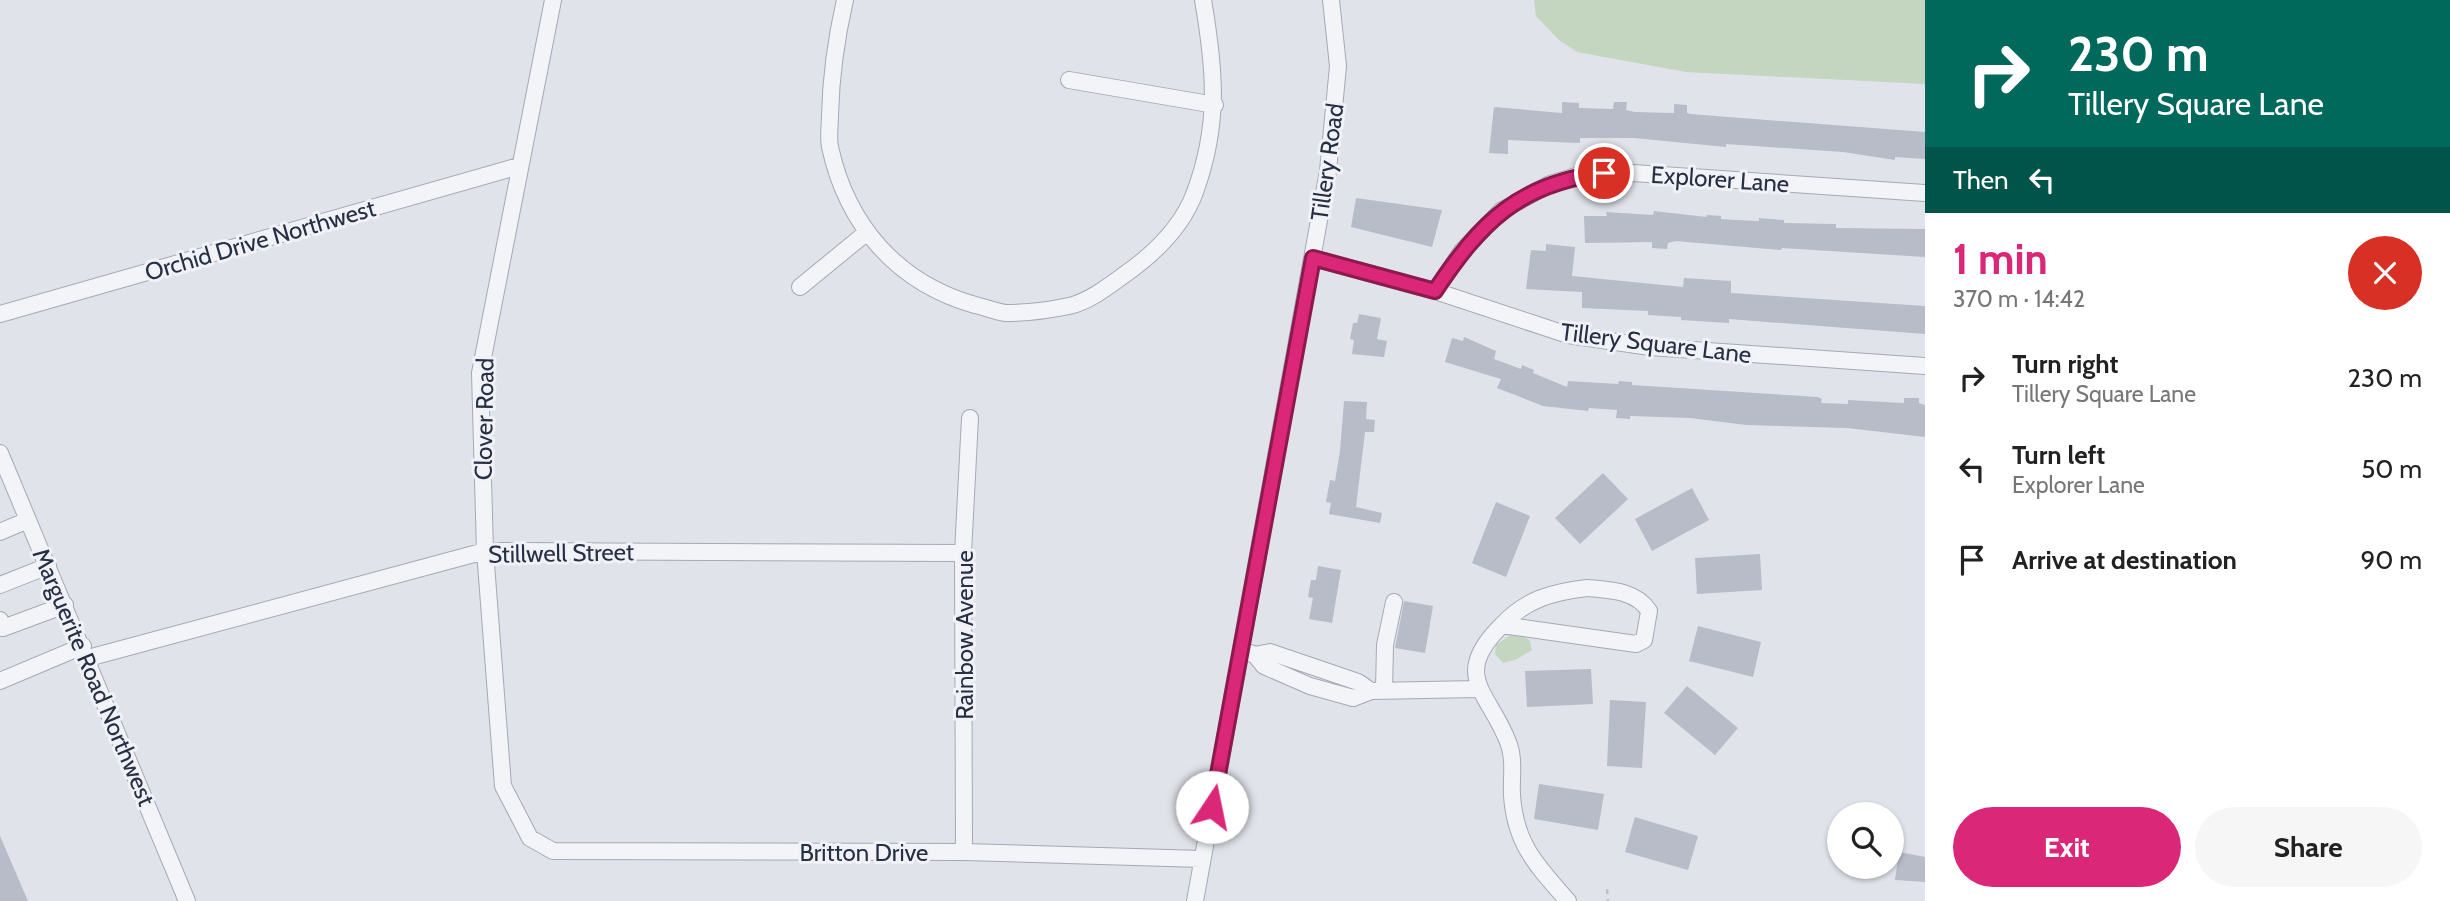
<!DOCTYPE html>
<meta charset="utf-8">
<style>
:root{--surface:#fff;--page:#f6f6f6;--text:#222;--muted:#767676;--accent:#db2777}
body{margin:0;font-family:Cabin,sans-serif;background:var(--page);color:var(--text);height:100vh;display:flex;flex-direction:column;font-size:26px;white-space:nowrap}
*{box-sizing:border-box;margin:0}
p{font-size:23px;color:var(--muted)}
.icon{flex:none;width:38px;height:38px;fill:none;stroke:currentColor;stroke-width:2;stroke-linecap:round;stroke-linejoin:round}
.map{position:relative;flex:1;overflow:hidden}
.details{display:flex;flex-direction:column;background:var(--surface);width:525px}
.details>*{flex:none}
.top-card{background:#00695c;color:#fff;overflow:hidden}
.controls{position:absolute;left:1827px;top:802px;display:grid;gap:14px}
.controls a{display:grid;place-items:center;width:77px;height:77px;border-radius:50%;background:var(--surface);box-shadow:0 2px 5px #0004;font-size:35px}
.pin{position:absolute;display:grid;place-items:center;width:60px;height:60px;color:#fff;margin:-30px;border:4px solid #fff;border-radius:50%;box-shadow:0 2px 7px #0007}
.me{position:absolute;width:77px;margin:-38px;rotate:11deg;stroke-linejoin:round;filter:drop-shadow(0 0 5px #0008)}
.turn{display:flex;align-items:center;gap:24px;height:147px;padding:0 28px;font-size:32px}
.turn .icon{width:91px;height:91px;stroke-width:2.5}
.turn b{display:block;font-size:49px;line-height:60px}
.then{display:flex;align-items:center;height:66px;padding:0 28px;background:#0003;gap:14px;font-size:26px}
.round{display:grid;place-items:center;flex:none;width:74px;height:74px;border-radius:37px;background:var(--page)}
.headline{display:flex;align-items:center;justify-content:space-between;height:119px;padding:0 28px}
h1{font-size:42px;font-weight:800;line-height:52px;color:var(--accent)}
.action{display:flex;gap:14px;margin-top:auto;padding:14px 28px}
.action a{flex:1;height:80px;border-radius:42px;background:var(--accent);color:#fff;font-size:28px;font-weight:800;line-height:80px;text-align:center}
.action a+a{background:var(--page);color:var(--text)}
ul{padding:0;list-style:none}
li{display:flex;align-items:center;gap:21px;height:91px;padding:0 28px}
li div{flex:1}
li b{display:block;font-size:26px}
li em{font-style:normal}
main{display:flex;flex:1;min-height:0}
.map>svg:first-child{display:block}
</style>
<main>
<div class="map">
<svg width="1925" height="901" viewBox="0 0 1925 901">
<rect width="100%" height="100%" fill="#e0e3ea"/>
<path fill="#c4d5c0" d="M1534,0H1925V84L1686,72L1577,52L1559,40L1536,16Z
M1516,631L1530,641L1532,650L1517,659L1503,663L1495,654L1496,645Z"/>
<path fill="#b7bcc8" d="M1562,102L1579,103V108L1613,109L1614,102H1627L1626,110L1635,112L1674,113V104L1687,105V113L1690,114L1925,132V159L1895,157V160L1843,152L1726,144V147L1634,138H1580V143L1508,140V154L1489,153L1494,107L1562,113Z
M1356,198L1442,210L1432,247L1351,227Z
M1654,211L1706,217L1707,215L1721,216V219L1735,220L1759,221V218L1784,220V223L1836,224V228L1925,229V257L1782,248L1781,250L1676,241L1668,243L1667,249L1652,248V242L1585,243L1584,216H1607L1606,212L1653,215Z
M1546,244L1575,247L1572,276L1683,287L1684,278L1731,281V293L1925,306V334L1729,319V323L1681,320V317L1648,315V311L1582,308V292L1526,289L1531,250L1546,251Z
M1359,314L1381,318L1377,339L1387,341L1384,357L1352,354L1354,340L1350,339L1353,323H1357Z
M1464,337L1496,351L1494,359L1521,369L1522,365L1534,370L1533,373L1567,387L1568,381L1618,384L1619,381L1632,382V385L1818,397L1822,399L1821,403L1848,404V400L1904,403V398H1919V403L1925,405V437L1847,428L1746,425L1690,418L1630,416V419L1616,418L1617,410L1589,408L1588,411L1543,406L1497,388L1501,379L1445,362L1452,338L1463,341Z
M1344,401L1367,402L1366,419L1375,420L1374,432H1365L1356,507L1382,513L1380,523L1329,514L1331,503L1326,502L1330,480L1335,481L1340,451Z
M1603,473L1628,499L1580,544L1555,518Z
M1692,488L1709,520L1652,551L1635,519Z
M1496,502L1530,516L1506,577L1472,563Z
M1760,554L1762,590L1697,594L1695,558Z
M1318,566L1341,570L1332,623L1309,619L1313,598L1308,597L1311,580H1316Z
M1404,601L1433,606L1425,653L1395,648Z
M1698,626L1761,642L1753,677L1689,661Z
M1591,669L1593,704L1527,707L1525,671Z
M1687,686L1738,728L1715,755L1664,713Z
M1610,700L1646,702L1642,768L1607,766Z
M1539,784L1604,794L1598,830L1534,819Z
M1635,817L1698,836L1688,870L1625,852Z
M0,836L28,901H0Z
M1899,852L1925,857V882L1895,880Z"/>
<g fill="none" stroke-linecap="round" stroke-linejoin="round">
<defs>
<path id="minor" d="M553,0L480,373L485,551L503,786L530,838L553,851L964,852L1202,859
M845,0C836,39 831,75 830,115C830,125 828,137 830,147C847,225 897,283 975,305C985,307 996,312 1006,313C1025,313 1050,310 1069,306C1088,302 1109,286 1124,275C1154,254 1182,228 1195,192C1220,124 1215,70 1203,0
M1069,80L1215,105
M1313,258L1435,291L1568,335L1650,347L1925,366
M800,287L866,233
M1435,291L1462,251L1501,211L1550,184L1576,176L1633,173L1925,193
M0,314L519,166
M0,453L187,901
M0,532L28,520
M0,585L48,566
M1587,588C1608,590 1636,590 1649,611L1644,640L1636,644L1502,625C1526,599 1553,592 1587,588Z
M0,620L3,628L65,605
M1502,625C1450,676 1489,692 1508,742C1515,759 1511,777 1512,795C1515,844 1537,866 1568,901
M1242,650L1255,655L1264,666L1310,686L1353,698L1371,691L1478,689
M1255,655L1270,652L1358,682L1371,691
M88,658L485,551L963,553
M0,681L83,646
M1384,690L1385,645L1394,602
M964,852L963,553L970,418
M1195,901L1328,171L1338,66L1331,0"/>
</defs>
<use href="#minor" stroke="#a5a9b5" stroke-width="18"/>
<path stroke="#bec1c9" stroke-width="2.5" stroke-dasharray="5 5" stroke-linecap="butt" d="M1607,889L1608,901"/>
<use href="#minor" stroke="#f3f4f8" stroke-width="16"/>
</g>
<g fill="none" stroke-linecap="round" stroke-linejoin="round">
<defs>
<path id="route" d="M1212,807L1313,258L1435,291C1480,223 1519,183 1604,173"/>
</defs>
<use href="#route" stroke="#8e194d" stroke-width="18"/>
<use href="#route" stroke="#db2777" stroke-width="12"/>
</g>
<g text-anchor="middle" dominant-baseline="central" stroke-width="6" stroke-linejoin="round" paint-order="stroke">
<g font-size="24" fill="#272f43" stroke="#f0f2f7">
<text transform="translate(1327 162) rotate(-82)">Tillery Road</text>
<text transform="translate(1720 179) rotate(4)">Explorer Lane</text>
<text transform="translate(260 240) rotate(-16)">Orchid Drive Northwest</text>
<text transform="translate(1656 343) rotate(7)">Tillery Square Lane</text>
<text transform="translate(484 419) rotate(-89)">Clover Road</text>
<text transform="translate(561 553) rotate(-1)">Stillwell Street</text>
<text transform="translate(964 635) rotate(-90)">Rainbow Avenue</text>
<text transform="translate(94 677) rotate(67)">Marguerite Road Northwest</text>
<text x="864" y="852">Britton Drive</text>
</g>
</g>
</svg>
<div class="controls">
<a><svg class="icon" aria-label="search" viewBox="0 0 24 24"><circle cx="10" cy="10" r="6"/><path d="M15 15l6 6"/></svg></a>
</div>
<div class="pin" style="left:1604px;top:173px;background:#d93025"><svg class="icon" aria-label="arrive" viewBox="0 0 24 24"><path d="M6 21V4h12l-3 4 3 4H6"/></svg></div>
<svg class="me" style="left:1212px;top:807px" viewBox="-20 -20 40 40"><circle r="19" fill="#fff"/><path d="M0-13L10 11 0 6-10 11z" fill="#db2777"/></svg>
</div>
<section class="details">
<div class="top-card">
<div class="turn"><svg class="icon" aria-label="right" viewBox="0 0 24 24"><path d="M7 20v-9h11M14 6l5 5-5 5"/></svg><div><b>230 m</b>Tillery Square Lane</div></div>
<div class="then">Then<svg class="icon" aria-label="left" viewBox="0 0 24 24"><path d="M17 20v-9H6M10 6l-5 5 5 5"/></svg></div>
</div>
<div class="headline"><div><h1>1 min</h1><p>370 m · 14:42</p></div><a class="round" style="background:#d93025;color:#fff"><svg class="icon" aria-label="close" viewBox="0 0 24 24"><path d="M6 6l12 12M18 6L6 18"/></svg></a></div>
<ul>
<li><svg class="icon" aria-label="right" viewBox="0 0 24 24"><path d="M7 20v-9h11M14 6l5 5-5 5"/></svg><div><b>Turn right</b><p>Tillery Square Lane</p></div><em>230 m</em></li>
<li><svg class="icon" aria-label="left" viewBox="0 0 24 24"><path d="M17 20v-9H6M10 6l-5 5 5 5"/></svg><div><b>Turn left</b><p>Explorer Lane</p></div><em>50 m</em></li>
<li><svg class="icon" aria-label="arrive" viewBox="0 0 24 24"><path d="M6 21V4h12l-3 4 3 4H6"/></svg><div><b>Arrive at destination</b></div><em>90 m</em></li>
</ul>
<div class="action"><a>Exit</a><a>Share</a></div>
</section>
</main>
